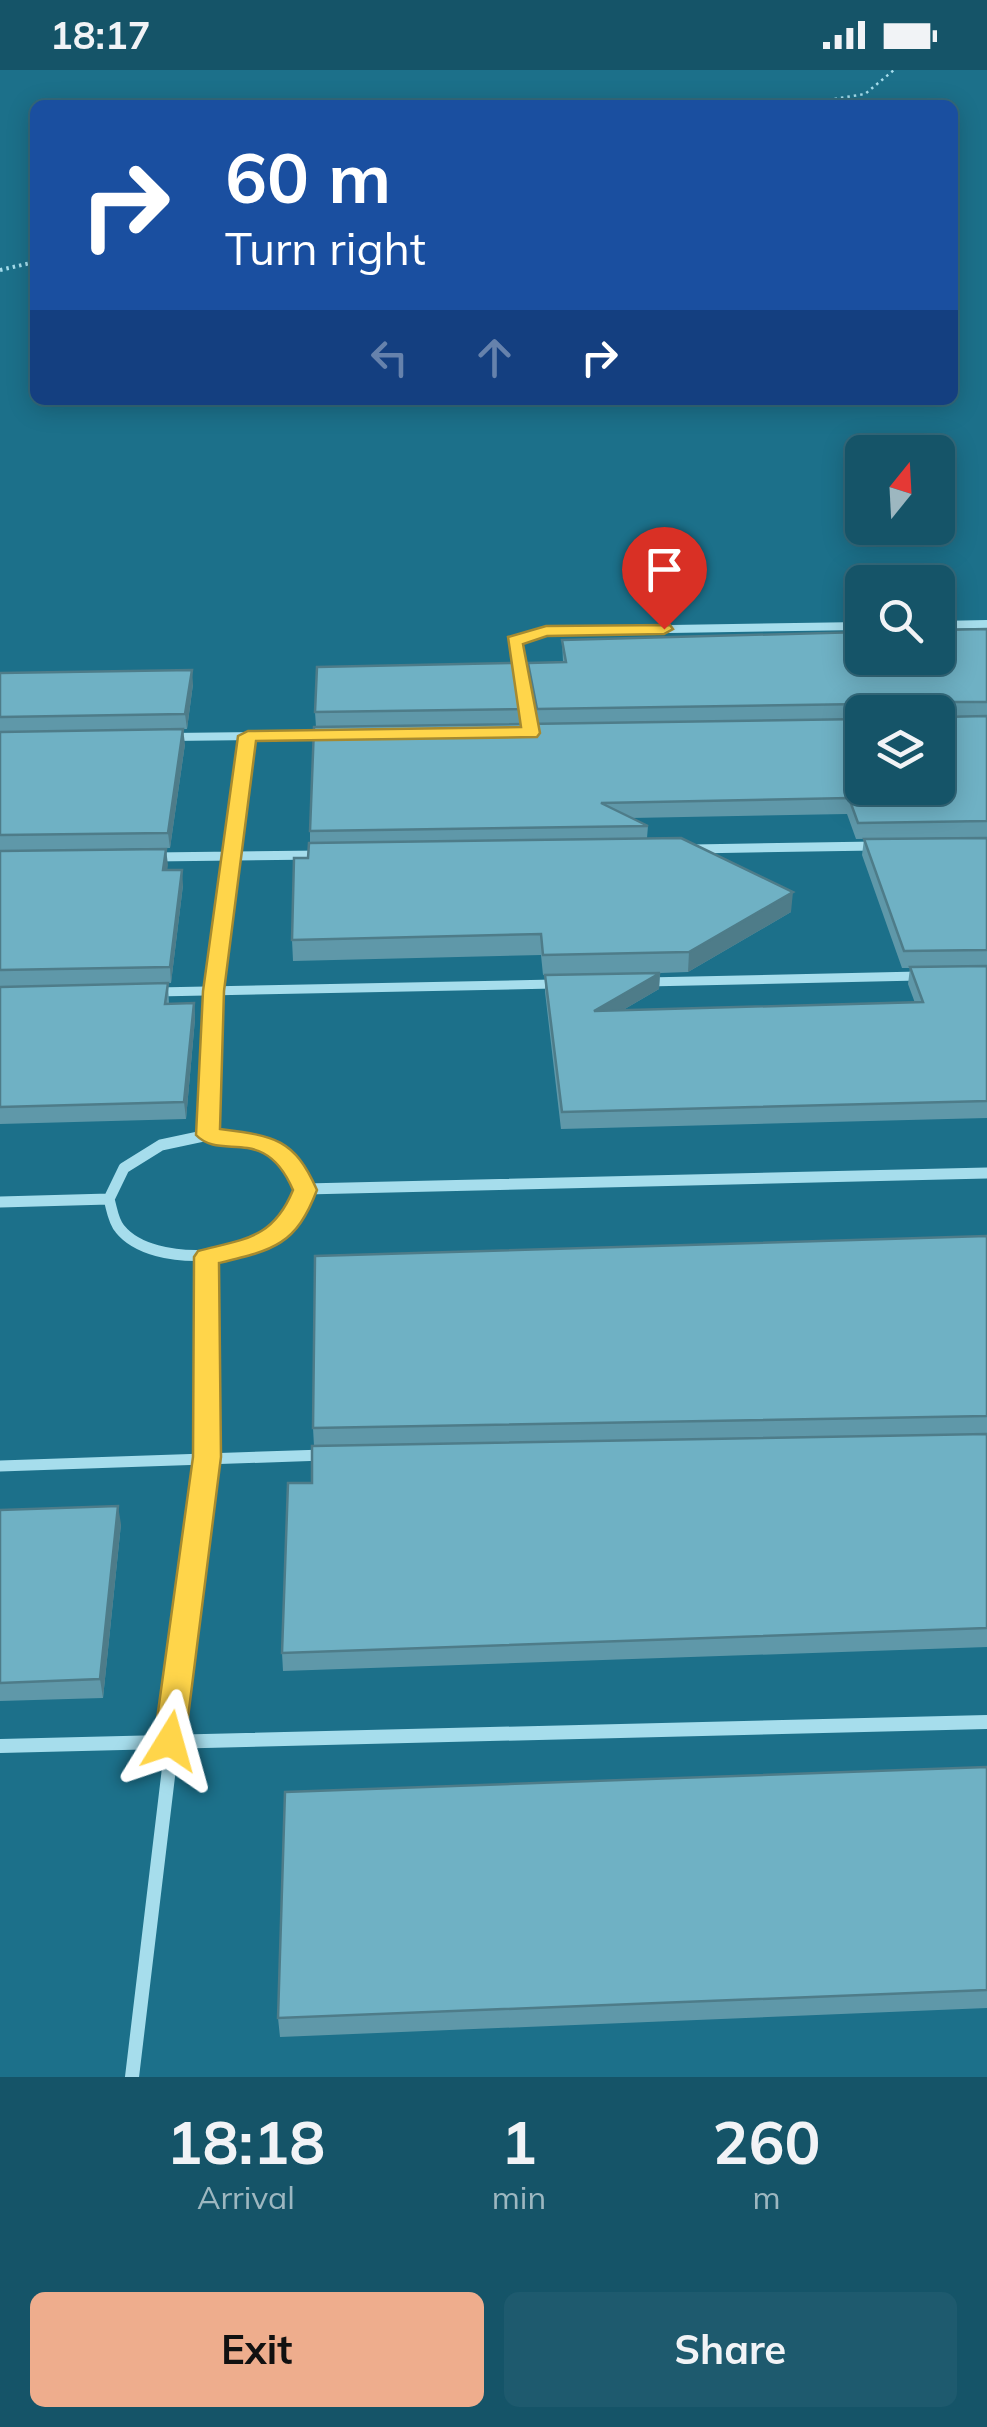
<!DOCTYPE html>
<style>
:root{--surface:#155468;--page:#1e5a6e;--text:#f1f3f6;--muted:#9db7c0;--line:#346a7c;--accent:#eead8d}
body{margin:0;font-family:Mulish,sans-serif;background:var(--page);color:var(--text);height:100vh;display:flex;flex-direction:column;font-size:38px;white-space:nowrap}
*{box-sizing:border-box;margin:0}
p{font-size:32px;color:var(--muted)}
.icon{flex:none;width:55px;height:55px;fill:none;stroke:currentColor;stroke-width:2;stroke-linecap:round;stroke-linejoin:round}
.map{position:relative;height:2007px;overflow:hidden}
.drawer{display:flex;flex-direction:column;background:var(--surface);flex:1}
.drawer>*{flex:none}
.guide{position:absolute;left:30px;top:30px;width:928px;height:305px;border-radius:15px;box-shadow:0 5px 25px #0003,0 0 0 2px var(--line);background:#1a4fa0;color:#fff;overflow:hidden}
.needle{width:65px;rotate:18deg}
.buttons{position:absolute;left:845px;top:365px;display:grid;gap:20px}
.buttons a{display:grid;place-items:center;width:110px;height:110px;border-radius:15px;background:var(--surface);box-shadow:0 5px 25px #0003,0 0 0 2px var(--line);font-size:50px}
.pin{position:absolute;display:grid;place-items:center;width:85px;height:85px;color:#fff;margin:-102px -42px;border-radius:50% 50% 50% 0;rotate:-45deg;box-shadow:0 0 10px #0007}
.pin .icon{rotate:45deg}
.me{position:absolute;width:110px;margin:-55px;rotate:8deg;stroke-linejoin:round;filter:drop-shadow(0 0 8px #0008)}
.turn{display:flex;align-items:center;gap:35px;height:210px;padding:0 30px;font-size:45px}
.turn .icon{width:130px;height:130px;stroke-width:2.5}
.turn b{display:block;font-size:70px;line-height:85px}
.lanes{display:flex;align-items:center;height:95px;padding:0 30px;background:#0003;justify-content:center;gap:50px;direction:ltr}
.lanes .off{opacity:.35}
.eta{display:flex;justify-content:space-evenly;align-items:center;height:170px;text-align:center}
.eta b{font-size:60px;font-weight:700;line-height:70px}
.button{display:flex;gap:20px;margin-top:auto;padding:20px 30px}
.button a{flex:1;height:115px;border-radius:15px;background:var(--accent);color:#111;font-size:40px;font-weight:700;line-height:115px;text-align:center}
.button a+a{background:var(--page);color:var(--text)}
.status{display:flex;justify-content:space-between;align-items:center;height:70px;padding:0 50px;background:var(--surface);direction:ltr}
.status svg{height:28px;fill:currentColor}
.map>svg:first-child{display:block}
</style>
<div class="status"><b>18:17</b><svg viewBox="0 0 49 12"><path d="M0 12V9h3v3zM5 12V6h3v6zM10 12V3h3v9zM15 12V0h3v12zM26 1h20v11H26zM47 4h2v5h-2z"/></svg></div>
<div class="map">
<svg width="987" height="2007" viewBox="0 0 987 2007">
<rect width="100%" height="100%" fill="#1c708a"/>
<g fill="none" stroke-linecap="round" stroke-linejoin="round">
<path stroke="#a6ddec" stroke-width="2.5" stroke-dasharray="2.5 4" stroke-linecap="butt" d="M796,35L865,24L894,0"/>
<path stroke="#a6ddec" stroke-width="4" stroke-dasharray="2.5 4" stroke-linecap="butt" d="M0,200L35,192"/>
<path stroke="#a6ddec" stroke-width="8" d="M938,555L987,554
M531,663L514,571L545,561L862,556
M171,667L324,665
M247,674L248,666"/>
<path stroke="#a6ddec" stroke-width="9" d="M693,779L876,776
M153,787L321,785
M646,912L919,906
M156,922L554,914
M210,1021L213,921L247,671"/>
<path stroke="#a6ddec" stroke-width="11" d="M208,1065L256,1071L292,1090L305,1119C302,1129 300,1141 294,1149C264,1191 153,1200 120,1159C113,1151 112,1139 109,1129L124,1098L161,1075Z
M208,1065L210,1019
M305,1119L987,1103
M0,1132L109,1129
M0,1396L324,1385
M198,1459L207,1387V1187"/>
<path stroke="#a6ddec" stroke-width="14" d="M0,1676L987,1652
M132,2007L198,1456"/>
</g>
<path fill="#5f98a9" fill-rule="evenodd" d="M987,559V767L856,769L847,744L631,748L648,756L647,768L791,842L688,902L660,903L659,919L623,940L915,933L908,914L910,898H902L862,785L864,769L987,768V1048L561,1059L545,922V905H543L541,885L293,891L292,870L308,788L310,773V761L537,653L528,607V593L563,592L562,570ZM862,642H938L862,718Z
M0,603L193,614L187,659L0,662Z
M522,639V654L316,657L315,642Z
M0,662L185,674L170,778L0,781Z
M166,779L167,800L183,815L171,913H168L169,933H194L195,949L186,1049L0,1054V781Z
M987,1166V1364L314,1376L313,1358Z
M987,1364V1577L283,1601L282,1583L312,1413Z
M0,1440L121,1454L103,1628L0,1631Z
M987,1697V1938L280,1967L278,1948Z"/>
<path fill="#4e7c89" d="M192,600L193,614L187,659L185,644Z
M183,659L185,674L170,778L168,763Z
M166,779L168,795L165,816L163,800Z
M182,800L183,815L171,913L170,897Z
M793,822L791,842L688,902L689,882Z
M660,903L659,919L594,957V941Z
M194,933L195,949L186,1049L184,1032Z
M118,1436L121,1454L103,1628L100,1609Z"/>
<path fill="#6fb1c4" stroke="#4e7c89" stroke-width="2.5" d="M987,559V632H940L932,640L935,642H869L871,640L863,634L537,639L528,593L566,592L562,570L862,562V588H938V560Z
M513,593L522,639L315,642L317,597Z
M192,600L185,644L0,647V603Z
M938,645L940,647L987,646V751L858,753L849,728L601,733L648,756L310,761L314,657L862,649V718H938Z
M183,659L168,763L0,765V662Z
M681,768L793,822L689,882L543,885L541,864L292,870L294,788H308L309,773Z
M987,768V880L904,881L864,769Z
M166,779L163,800H182L170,897L0,900V781Z
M987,896V1031L562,1042L545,905L660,903L594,941L923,932L910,897Z
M168,913L165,934L194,933L184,1032L0,1037V917Z
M987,1166V1346L313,1358L315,1186Z
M987,1364V1558L282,1583L288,1413H312V1376Z
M118,1436L100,1609L0,1613V1440Z
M987,1697V1920L278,1948L285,1722Z"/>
<path fill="#ffd54a" stroke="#a68a30" stroke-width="2.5" d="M670,555L673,559L664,564L547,566L523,574L540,663L537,667L256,671L224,921L220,1059C274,1066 294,1068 317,1120C296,1175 274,1180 219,1193L221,1387L185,1671L181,1680L170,1684L158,1680L154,1671L193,1387L194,1187L198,1181C244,1169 273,1169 293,1120C264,1053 222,1092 196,1065L203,921L238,666L248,661L521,657L508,567L546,556Z"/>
</svg>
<div class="buttons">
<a><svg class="needle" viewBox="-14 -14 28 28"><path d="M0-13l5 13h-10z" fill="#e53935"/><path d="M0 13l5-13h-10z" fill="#9db7c0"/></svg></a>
<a><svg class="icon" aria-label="search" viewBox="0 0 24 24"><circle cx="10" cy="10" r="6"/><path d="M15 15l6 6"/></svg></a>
<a><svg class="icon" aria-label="layers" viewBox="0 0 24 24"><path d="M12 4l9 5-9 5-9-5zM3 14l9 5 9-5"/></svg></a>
</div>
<div class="pin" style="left:664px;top:559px;background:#d93025"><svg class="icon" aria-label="arrive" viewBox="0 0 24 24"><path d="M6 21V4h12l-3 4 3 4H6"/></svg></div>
<svg class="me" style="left:170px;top:1671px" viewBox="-20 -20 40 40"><path d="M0-17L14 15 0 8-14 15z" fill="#ffd54a" stroke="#fff" stroke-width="4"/></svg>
<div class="guide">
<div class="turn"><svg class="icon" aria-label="right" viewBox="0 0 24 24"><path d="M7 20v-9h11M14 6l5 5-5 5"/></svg><div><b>60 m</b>Turn right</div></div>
<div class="lanes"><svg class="icon off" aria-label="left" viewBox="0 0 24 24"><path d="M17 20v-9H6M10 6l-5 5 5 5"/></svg><svg class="icon off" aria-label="ahead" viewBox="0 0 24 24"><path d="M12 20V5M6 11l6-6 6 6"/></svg><svg class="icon" aria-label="right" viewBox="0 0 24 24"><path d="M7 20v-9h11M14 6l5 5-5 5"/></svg></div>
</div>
</div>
<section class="drawer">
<div class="eta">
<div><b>18:18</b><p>Arrival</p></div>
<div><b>1</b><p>min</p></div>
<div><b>260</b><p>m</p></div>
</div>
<div class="button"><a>Exit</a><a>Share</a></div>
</section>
